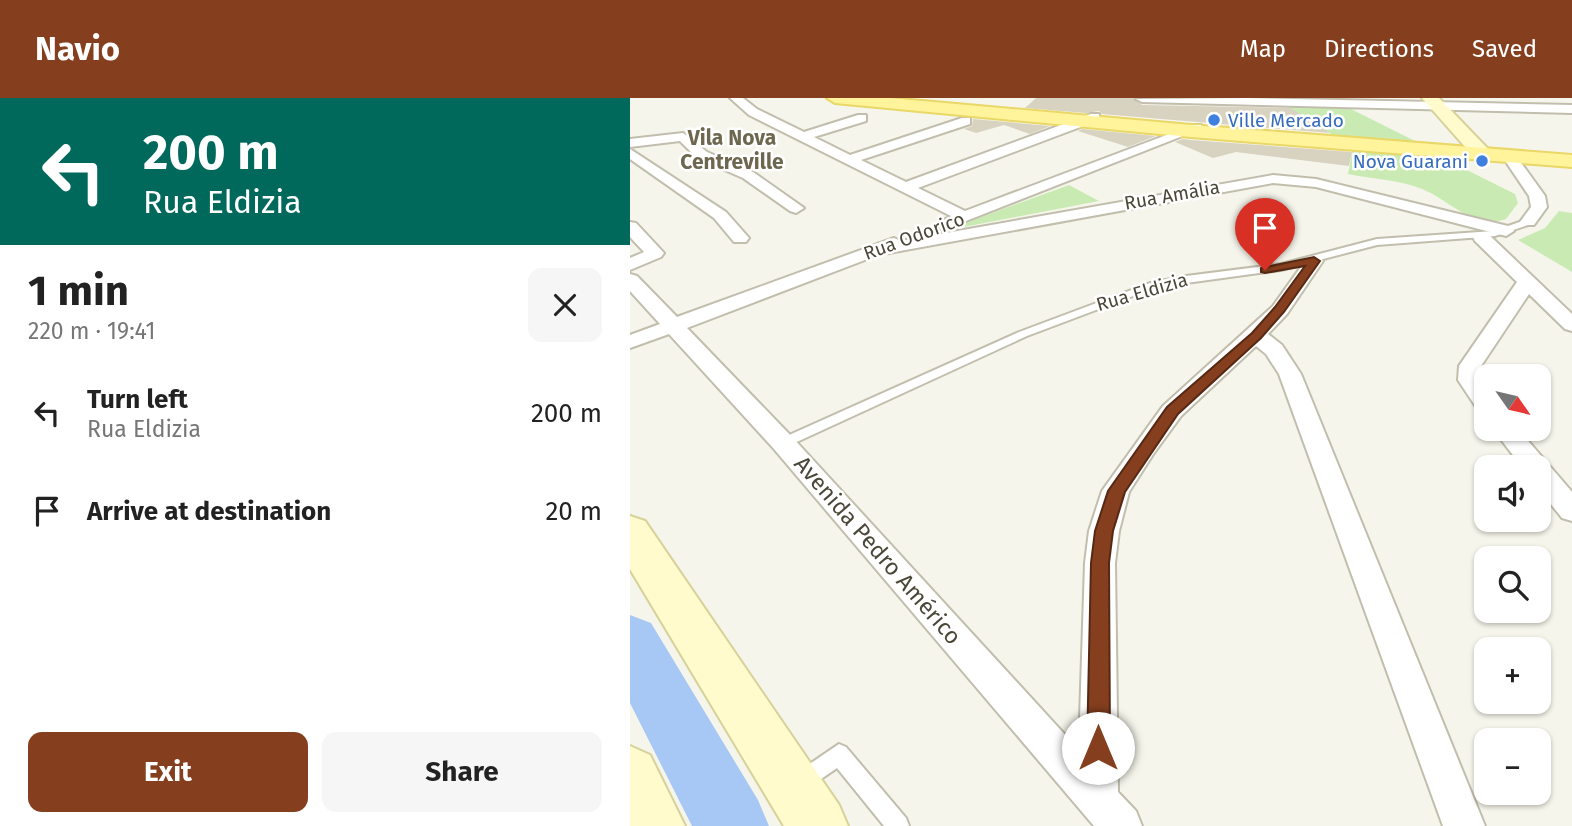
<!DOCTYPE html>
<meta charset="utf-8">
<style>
:root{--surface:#fff;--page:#f6f6f6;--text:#222;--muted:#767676;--accent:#853f1e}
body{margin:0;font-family:"Fira Sans",sans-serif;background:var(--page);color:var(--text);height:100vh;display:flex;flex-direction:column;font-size:26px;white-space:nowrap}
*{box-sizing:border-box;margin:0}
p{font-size:23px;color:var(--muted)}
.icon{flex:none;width:38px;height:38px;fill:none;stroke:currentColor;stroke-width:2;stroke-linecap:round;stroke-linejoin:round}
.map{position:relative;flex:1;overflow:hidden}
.panel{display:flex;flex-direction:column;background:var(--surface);width:630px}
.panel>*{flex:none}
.hud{background:#00695c;color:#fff;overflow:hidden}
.needle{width:46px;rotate:124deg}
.fabs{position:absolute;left:844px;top:266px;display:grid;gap:14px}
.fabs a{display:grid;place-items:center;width:77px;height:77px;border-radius:14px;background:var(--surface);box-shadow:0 2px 5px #0004;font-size:35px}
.pin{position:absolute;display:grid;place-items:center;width:60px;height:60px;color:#fff;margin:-72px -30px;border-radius:50% 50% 50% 0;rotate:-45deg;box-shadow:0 0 7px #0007}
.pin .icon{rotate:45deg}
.me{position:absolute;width:77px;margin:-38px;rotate:0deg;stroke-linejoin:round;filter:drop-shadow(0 0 5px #0008)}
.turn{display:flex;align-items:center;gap:24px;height:147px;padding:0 28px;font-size:32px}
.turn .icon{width:91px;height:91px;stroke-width:2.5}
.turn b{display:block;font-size:49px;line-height:60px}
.round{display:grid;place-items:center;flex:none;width:74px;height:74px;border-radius:14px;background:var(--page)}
.headline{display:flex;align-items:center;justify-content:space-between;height:119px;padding:0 28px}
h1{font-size:42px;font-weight:700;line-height:52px}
.cta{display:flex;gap:14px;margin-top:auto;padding:14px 28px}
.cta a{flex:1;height:80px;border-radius:14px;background:var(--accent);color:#fff;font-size:28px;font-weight:700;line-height:80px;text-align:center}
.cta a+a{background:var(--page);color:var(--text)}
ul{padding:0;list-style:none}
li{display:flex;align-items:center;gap:21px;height:98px;padding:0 28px}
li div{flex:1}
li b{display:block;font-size:26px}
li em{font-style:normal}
header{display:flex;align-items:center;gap:42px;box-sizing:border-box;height:98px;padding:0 35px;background:var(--accent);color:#fff}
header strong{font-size:33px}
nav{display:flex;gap:38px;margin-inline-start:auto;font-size:24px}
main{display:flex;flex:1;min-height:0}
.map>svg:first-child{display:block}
</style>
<header>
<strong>Navio</strong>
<nav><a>Map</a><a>Directions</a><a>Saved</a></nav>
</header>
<main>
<section class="panel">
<div class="hud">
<div class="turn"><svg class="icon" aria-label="left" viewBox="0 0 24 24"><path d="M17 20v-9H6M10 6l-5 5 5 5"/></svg><div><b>200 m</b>Rua Eldizia</div></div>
</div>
<div class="headline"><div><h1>1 min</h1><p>220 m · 19:41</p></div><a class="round"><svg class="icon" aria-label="close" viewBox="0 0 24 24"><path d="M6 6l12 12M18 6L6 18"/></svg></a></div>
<ul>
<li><svg class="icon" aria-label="left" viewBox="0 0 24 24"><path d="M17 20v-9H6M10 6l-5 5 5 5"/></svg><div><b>Turn left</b><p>Rua Eldizia</p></div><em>200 m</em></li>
<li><svg class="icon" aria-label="arrive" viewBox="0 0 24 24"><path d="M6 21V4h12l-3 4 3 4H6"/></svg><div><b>Arrive at destination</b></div><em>20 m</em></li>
</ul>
<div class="cta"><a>Exit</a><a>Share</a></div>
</section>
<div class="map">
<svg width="942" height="728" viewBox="0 0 942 728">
<rect width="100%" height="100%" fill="#f6f5eb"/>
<path fill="#c9ebb3" d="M656,7L717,9L791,46L706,39Z
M723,50L809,58L885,96L888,105L876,121C844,133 820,102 792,91C770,82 742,81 718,76Z
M439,87L469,103L313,133Z
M929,113L942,115V174L888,142L915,130Z"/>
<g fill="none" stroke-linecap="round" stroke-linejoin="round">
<path fill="#a7c8f4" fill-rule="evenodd" d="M0,517L21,525L128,702L139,728H62L0,605Z"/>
</g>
<path fill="#d8d3c0" d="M406,0H504L512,7L661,10L700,35L472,16L469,13L456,15L395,10Z
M343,21L420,28L400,36L374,27L346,35L334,31L342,28Z
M452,31L526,38L498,49L448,33Z
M553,41L561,42L722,54L719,68L606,54L583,60L545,44Z"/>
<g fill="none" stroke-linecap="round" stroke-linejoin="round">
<defs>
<path id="lane" d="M898,121L902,124L901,126L865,138L747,147L651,172L527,189L397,238L158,348H148L146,345L148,342L389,234L520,185L556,178L651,166L747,141L864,133Z
M209,646L216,649L276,720L279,728H254L207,670L172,694L165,690L161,683L165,676Z"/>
<path id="street" d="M100,0H113L127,11L174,34L228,17H236V23L184,39L220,57L332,20H340V26L231,62L276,84L461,16H469V22L288,90L335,113L563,27H571L573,30L313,132L305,127L321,118L119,17Z
M616,0L942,7V15L512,4L506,1Z
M53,35L77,54L123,74L174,110L166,115L160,113L113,80L67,60L50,43L0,49V41Z
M0,51L96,114L119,140L116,144H104L84,120L0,61Z
M879,54L884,55L915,98L917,109L904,127H892L890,124L901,109L899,98L872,58Z
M643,77L686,81L882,129L884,133L876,138L686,89L643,85L248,157L57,230L162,339L449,652L455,465L459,433L472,393L533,308L643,208L678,159H690L693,163L657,216L638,236L652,247L671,276L855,728H813L649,276L636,256L626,248L551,318L524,355L499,394L489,433L485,465L488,694L506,713L512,728H464L144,351L39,236L0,250V237L30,226L0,193V176L7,178L47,219L264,140L271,143Z
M0,124L6,125L34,155L31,159L0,172V160L14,154L0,139Z
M851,134L857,135L942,216V233L935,231L899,196L851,268L850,282L856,289V314L848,312L828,282L829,268L887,184L845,143L843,139L845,135Z
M863,331H888L942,394V423L932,420L908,390V369H892Z"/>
<path id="secondary" d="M792,0H809L858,51L861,55L858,59H844Z
M0,418L15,423L209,707L218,728H154L0,471Z
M0,648L20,657L55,728H0Z"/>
<path id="primary" d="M197,0H259L561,27L942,57V69L561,39L205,5Z"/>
</defs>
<use href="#lane" stroke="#c2bead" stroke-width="4"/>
<use href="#street" stroke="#c2bead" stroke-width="4"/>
<use href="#secondary" stroke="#d7d19a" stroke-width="4"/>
<use href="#primary" stroke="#e9d767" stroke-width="4"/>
<use href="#lane" fill="#fff" fill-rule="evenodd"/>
<use href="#street" fill="#fff" fill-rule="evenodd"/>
<use href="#secondary" fill="#fffbcc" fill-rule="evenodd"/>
<use href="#primary" fill="#fff39b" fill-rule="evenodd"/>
</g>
<path fill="#853f1e" stroke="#562914" stroke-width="2" d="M684,159L690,163L654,214L631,240L548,316L495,394L483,433L479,465L480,650L476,658L468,662L460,658L457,650L461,465L465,433L478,393L537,309L622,235L645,209L675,168L635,175L631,174V170Z"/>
<g fill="#3f7fe0" stroke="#fff" stroke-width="2.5">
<circle cx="584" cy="22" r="7"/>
<circle cx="852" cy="63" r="7"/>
</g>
<g text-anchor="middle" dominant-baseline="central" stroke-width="5" stroke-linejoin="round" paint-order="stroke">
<g font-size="19" fill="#366cbe" stroke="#fff" text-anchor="start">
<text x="598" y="22">Ville Mercado</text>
<text x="838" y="63" text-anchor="end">Nova Guarani</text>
</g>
<g font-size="19" fill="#4b4738" stroke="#fff">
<text transform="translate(542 97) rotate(-10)">Rua Amália</text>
<text transform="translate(284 138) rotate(-20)">Rua Odorico</text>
<text transform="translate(512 194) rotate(-16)">Rua Eldizia</text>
</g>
<g font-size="21" font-weight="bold" fill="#6e674f" stroke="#fff">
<text x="102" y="40">Vila Nova<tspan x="102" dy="24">Centreville</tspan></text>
</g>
<g font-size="23" fill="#4b4738" stroke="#fff">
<text transform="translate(248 452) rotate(49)">Avenida Pedro Américo</text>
</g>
</g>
</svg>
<div class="fabs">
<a><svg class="needle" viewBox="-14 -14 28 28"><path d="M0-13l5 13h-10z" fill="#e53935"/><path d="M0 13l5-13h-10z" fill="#767676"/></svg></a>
<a><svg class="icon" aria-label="sound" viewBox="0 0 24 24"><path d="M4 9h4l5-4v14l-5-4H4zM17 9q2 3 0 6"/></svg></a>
<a><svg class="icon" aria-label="search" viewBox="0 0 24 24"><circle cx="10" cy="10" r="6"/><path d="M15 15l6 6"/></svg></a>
<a>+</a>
<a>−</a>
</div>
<div class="pin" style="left:635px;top:172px;background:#d93025"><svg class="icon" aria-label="arrive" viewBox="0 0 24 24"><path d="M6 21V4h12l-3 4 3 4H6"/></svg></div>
<svg class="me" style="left:468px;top:650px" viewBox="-20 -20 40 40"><circle r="19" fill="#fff"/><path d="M0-13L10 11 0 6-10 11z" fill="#853f1e"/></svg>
</div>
</main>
